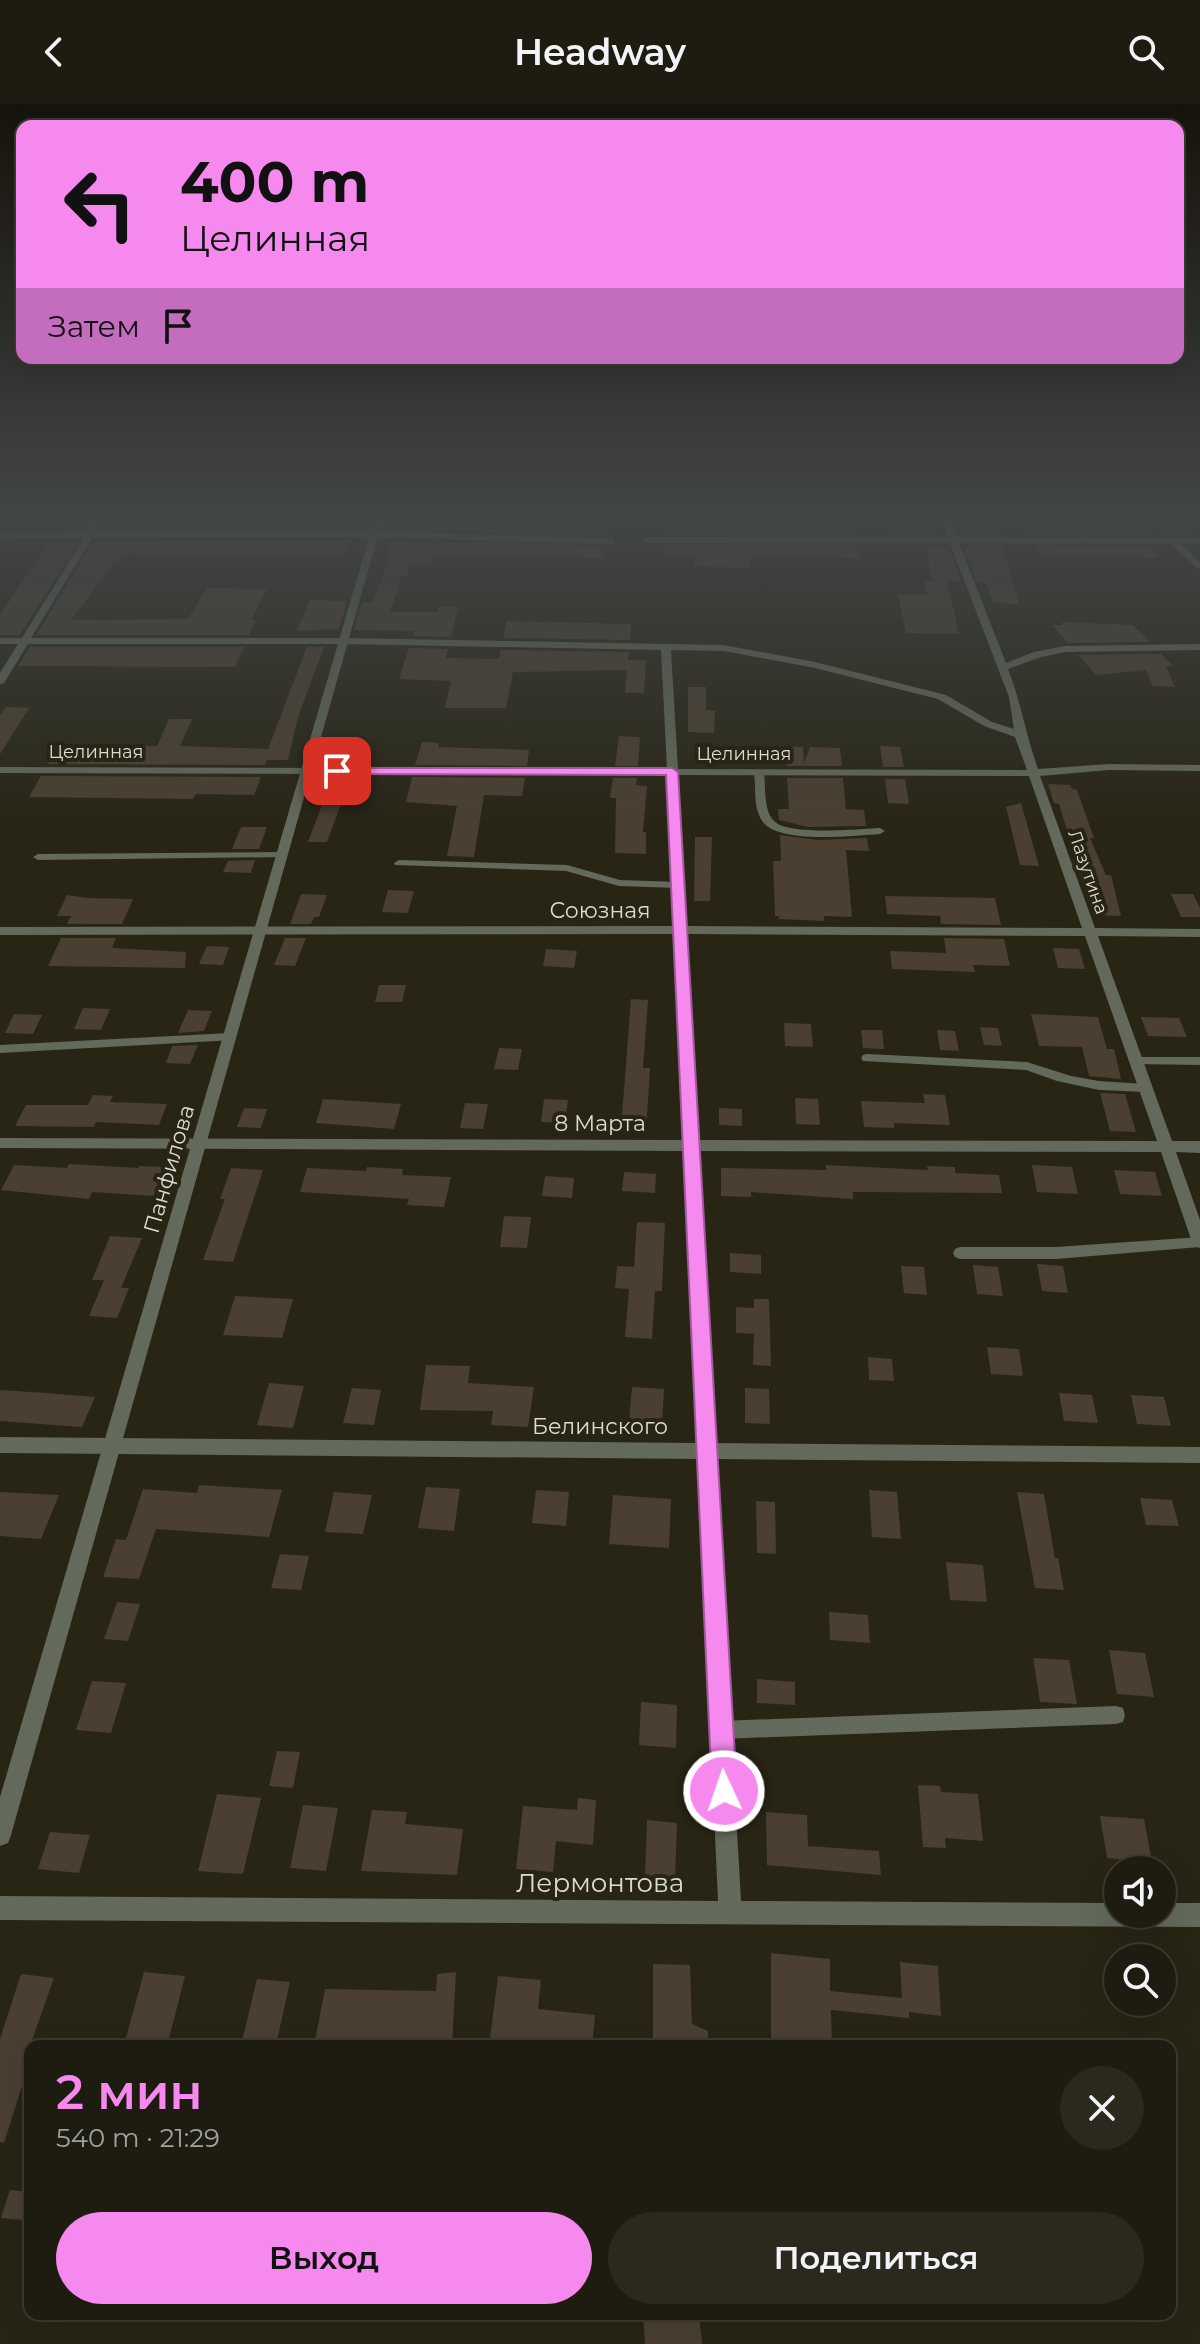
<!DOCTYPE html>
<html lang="ru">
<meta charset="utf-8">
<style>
:root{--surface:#1e1c10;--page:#2b291e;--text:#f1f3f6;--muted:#a1a19f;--line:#3c3a30;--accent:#f689ee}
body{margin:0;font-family:Montserrat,sans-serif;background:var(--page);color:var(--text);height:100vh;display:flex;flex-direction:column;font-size:30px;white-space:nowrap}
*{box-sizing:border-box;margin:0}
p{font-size:26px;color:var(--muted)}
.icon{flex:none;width:44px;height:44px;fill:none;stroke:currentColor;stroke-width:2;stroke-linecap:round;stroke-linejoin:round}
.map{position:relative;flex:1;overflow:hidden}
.sheet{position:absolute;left:24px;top:1936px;width:1152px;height:280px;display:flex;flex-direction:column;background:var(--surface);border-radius:16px;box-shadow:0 8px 32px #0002,0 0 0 2px var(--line)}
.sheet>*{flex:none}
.guide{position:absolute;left:16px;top:16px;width:1168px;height:244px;border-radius:16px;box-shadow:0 8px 32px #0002,0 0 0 2px var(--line);background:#f689ee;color:#111;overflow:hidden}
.controls{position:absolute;left:1104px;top:1752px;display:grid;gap:16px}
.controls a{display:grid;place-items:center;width:72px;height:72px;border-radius:50%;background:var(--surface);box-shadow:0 8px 32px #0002,0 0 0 2px var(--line);font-size:40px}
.pin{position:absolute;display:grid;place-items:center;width:68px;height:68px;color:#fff;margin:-34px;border-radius:16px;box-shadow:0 4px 12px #0006}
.me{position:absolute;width:88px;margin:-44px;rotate:357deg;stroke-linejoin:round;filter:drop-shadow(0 0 6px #0008)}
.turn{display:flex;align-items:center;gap:28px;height:168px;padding:0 32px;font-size:36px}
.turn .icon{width:104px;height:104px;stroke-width:2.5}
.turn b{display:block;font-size:56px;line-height:68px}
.then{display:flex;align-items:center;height:76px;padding:0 32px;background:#0003;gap:16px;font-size:30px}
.round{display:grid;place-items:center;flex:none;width:84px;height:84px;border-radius:42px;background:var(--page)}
.head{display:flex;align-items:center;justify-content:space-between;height:136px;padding:0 32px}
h1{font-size:48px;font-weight:600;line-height:60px;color:var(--accent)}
.button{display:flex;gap:16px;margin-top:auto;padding:16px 32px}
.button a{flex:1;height:92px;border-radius:48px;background:var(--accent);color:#111;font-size:32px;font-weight:600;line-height:92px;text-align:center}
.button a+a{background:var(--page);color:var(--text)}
header{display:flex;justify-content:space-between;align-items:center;height:104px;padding:0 32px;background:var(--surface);font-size:36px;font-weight:600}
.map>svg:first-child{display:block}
</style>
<header><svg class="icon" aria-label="back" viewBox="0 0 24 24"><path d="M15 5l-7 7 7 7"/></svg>Headway<svg class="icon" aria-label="search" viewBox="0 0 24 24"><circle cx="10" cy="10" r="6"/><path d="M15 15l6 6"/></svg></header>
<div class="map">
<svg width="1200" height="2240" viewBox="0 0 1200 2240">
<rect width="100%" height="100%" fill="#282515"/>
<path fill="#4a3f31" d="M158,410H179L175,416H224L226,411L288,410L358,414L355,424L98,425L100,417H153Z
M894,410H927L932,429L894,428Z
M1155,411H1181L1190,430L1163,429Z
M503,413L534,414L533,419L581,420L579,428L605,429V432L396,425L400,415Z
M667,417L822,423L821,418L854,419L856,431L666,430Z
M965,420L995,421L998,431H968Z
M1040,421L1145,423L1148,431H1031L1028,422Z
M350,436L345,451L121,449L71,516L188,515L207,484L267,485L251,516H256L249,531H36L94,437Z
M50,437H79L20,531H0V511Z
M392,437L603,443L602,454L434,450L431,461L410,460L406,472H402L390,508H438L439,503H458L451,533L412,532L414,527L354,526L362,498H373L391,451H386Z
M665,442H857L859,454L750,451V464L694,462L695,452L664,451Z
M971,442H1002L1019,500L993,499L986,478L977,477L964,445H972Z
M1035,442L1154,443L1159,454L1038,451Z
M925,444H949L961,477L933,476Z
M924,477H947L959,530L906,529L898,490L927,491Z
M310,496L347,497L339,525L297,527Z
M507,517L631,520L630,536L503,534Z
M1062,518L1133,521L1150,538L1068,539L1052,521H1063Z
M30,543H244L235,563L18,562Z
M307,543H324L298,613L288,656H267L265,661L48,660L60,641L157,642L169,615H192L180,642L268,645Z
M409,544L448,545L446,554L499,555L501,546L629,548L628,556H646L644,589H625L627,566L513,568L506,604H445L451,577L399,575Z
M1161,550L1173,562L1166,563L1175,583L1153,582L1146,566L1096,571L1078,551Z
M688,583H706V606L715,607L714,629L688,628Z
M6,603L29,604L0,650V612Z
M619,632L640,633L638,662H615Z
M422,638L439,639L438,643L529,646L527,662L415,661Z
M786,642L803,643L804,659L810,643L840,644L842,662H787Z
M880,642L900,643L904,663H883Z
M41,672L261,673L254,691L196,690L193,695L29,693Z
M412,673L525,674L522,692L484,691L474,753L447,752L457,702L406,698Z
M613,674H637L636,681L647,682L643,728H646V750L615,749L616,694H610Z
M787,674H843L846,705L864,706L866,722L808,723L779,716L778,705H789Z
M885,675H905L909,700L888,699Z
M330,680L348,681L327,738H308Z
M1048,680L1070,681L1072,685L1077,686L1094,734H1090L1106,771H1111L1121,812L1097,811L1089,781H1085L1079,767L1059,700L1054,699Z
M1021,699L1039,762L1020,761L1006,703Z
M241,723H267L259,745H232Z
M780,731L818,736L867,734L869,747L846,746L852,813L824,812V817L779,815V812H775L773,757H781Z
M695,733H712L710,797H694Z
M255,756L251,769L223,768L228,757Z
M388,786L414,787L408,809L382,808Z
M301,790L327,791L319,813H314L311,820H290Z
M1171,790H1193L1200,804V813H1181Z
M67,791L87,794L133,795L122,820H67L71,812H57Z
M885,792L995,794L1001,821L941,820L940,812L887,810Z
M61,834H116L112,844L186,848L185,864L48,862Z
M285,834H306L295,862L274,861Z
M944,834L1004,835L1010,862L973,861L975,868L892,865L890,847L946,849Z
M207,842L229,843L223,861L199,860Z
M1053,844L1079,845L1085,865L1058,864Z
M546,845L577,847L574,864L543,862Z
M379,881H406L402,898H375Z
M631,895L648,896L643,964H650L646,1027L621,1025Z
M83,904L110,905L101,926L74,925Z
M188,906L212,907L204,927L178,929Z
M14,910L42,911L33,930L5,929Z
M1031,910L1098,913L1107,945H1114L1121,975L1089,972L1082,943L1039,942Z
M1141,913L1179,914L1187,933L1148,932Z
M784,919L811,920L813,943L785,942Z
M980,923L998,924L1002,942L984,941Z
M861,926H882L884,945L863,944Z
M937,926L955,927L959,947L940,946Z
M198,941L190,960L166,959L172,942Z
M499,944L522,945L518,966L494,965Z
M1100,989L1125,990L1136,1028L1110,1027Z
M923,990L945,991L950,1021L894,1019V1024L864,1023L861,997L925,999Z
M93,991L113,992L110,998L167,1000L159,1021L96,1018L94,1023L15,1022L26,1001H88Z
M795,994L818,995L820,1021L796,1020Z
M323,995L354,997L401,1000L394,1025L316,1019Z
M544,995L568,996L565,1019L541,1018Z
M465,999L488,1000L483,1025L460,1024Z
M244,1004L267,1005L261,1024L237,1023Z
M719,1004L742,1005V1022L719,1021Z
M69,1060L138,1064L139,1062L166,1063L154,1092L92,1088L89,1095L1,1086L14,1061L67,1064Z
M826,1061L928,1066L927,1062L955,1063V1069L999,1071L1002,1089L853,1088V1095L751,1088V1093L721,1092V1064L826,1066Z
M1032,1061L1072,1063L1078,1090L1037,1088Z
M367,1063L403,1065L402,1071L451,1073L444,1103L407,1101L409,1095L300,1088L307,1064L366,1067Z
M231,1064L263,1066L233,1158L203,1156L225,1095H220Z
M1114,1066L1155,1068L1162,1092L1120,1090Z
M624,1068L656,1070L655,1089L622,1087Z
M545,1072L574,1074L572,1094L542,1092Z
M504,1112L531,1113L527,1144L500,1143Z
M637,1118L665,1119L662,1187H655L652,1235L625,1233L629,1185L615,1184L617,1162L634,1163Z
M110,1132L142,1134L121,1184H129L117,1214L89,1212L104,1176H92Z
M730,1149L761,1151V1170L730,1168Z
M1037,1160L1063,1162L1068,1189L1042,1187Z
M973,1161L998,1163L1003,1192L977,1190Z
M901,1162L924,1163L927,1191L904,1189Z
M235,1192L293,1195L282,1234L223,1231Z
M754,1195H769L771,1262L753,1261L754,1230L736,1229V1203L754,1204Z
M987,1243L1019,1245L1023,1272L991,1270Z
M868,1253L892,1255L894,1277L869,1276Z
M426,1261L470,1262L468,1279L534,1283L528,1323L491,1321L493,1307L420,1306Z
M269,1279L304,1282L293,1324L257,1321Z
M632,1283L664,1285L662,1321L629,1319Z
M352,1284L381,1286L374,1321L343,1319Z
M745,1284L769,1285L770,1320L745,1319Z
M0,1286L46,1289L95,1293L82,1323L0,1317Z
M1059,1289L1092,1291L1098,1319L1064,1317Z
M1131,1291L1164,1293L1171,1322L1137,1320Z
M199,1381L282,1386L269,1433L156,1425L139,1475L103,1473L116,1435L126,1436L143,1385L197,1389Z
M426,1383L460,1385L454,1427L418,1424Z
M536,1386L569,1388L566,1422L532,1419Z
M869,1386L897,1388L901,1435L872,1433Z
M0,1388L59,1391L41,1435L0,1432Z
M334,1388L372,1391L363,1430L325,1428Z
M1017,1388L1044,1390L1055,1454H1058L1064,1486L1035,1484Z
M613,1391L671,1395L669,1444L609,1440Z
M1140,1394L1172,1396L1179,1422L1146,1421Z
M756,1397L775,1398L776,1450L757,1449Z
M280,1450L309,1452L301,1486L271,1484Z
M946,1458L983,1461L987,1498L950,1496Z
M117,1498L140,1500L128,1537L104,1535Z
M829,1508L868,1511L870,1539L830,1536Z
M1109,1546L1145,1549L1154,1593L1117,1590Z
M1033,1554L1069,1556L1077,1600L1040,1598Z
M757,1575L795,1578V1601L757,1599Z
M92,1577L126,1579L111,1629L76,1626Z
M641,1598L677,1601L676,1644L639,1641Z
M277,1647L300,1648L293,1684L269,1682Z
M918,1681L940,1682L941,1688L978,1690L983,1737L945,1734L946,1744L923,1743Z
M217,1690L261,1694L243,1770L198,1767Z
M578,1694L596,1696L593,1741L556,1737L553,1768L516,1765L523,1702L577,1706Z
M303,1701L338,1704L326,1767L290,1764Z
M372,1706L407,1708L405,1720L463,1725L457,1771L361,1767Z
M766,1708L807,1711L808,1742L879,1747L881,1771L767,1761Z
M1100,1712L1144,1715L1152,1758L1107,1754Z
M647,1716L677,1719L675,1774L645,1771Z
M50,1728L90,1731L79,1769L38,1765Z
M771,1849L830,1855V1887L902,1894L900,1858L938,1862L941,1912L909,1908V1914L831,1906L832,1942L771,1937Z
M653,1860L690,1861L692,1920L708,1927V1942H653Z
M144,1868L185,1872L167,1942L124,1941Z
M456,1868L452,1942H314L325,1885L436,1887L437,1870Z
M21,1870L54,1874L30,1942V1957L4,2039L0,2038V1935Z
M498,1872L541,1876L538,1905L595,1911L592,1942H489Z
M257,1875L290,1878L276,1941L242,1937Z
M10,2086L30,2088L22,2116L1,2114Z
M643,2210H699L702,2240H645Z"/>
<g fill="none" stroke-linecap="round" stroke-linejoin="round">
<path fill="#63695b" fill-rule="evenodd" d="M90,410H98L94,431L90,433L86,431Z
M759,665L764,668C766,682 763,706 774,717C788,732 859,725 880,724L885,727L880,730C854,732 779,740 763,718C753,705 756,683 754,668Z
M282,748L286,749V753L38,756L33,753L38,750Z
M399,756L567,761L620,776L678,778L683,781L678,784L619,782L566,767L395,761L394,759Z
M230,929L234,930L236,933L234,936L0,949V941Z
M867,950L1027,958L1071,972L1099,977L1145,980L1151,984L1145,988L1099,986L1057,977L1026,966L863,957L861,954L863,951Z
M1136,953H1200V961L1132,960L1130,957L1132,954Z
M1200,1133V1143L1056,1155H960L955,1153L953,1149L955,1145L960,1143H1056Z
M1116,1602L1123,1604L1125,1611L1123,1618L1116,1620L721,1635L714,1633L712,1626L714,1619L721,1617Z"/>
<path fill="#63695b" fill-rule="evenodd" d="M939,410H947L957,434H1200V440H1181L1200,458V466L1171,440L959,439L1006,559L1034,548L1065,542L1200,540V546L1065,548L1041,553L1008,565C1021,598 1026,632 1038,665L1109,660L1200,661V667L1109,666L1040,672L1095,824L1200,825V833L1098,832L1172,1037H1200V1049L1176,1048L1200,1116V1144L1194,1142L1192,1138L1161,1048L699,1047L715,1339L1200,1343V1359L716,1355L741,1797L1118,1799V1810H1162V1799H1200V1823L0,1816V1792L718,1797L698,1355L0,1349V1333L697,1339L684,1047L0,1044V1034L683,1036L674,830L0,831V823L674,822L667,671L0,669V663L667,665L661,546L344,540H28L4,579L0,580V569L18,540H0V534H22L84,434L0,435V429L374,427L611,435L614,436V440L374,433L92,434L31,534H344L724,541L815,558L946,591L992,618L1014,625L1009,593L950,439H648L644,436L648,433L948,434ZM671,546L724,547L815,564L938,595L984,622L1015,633L1027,666L678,665ZM678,671L1029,672L1082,824L687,822ZM687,830L1085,832L1157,1037L698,1036Z"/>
<path fill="#63695b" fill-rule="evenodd" d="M376,410H384L11,1731L8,1739L0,1742V1693Z"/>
</g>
<linearGradient id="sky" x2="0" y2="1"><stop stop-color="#16140c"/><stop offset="0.57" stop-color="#424646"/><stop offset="1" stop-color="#424646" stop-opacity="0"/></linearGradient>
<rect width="1200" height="724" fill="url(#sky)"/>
<path fill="#f689ee" stroke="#a0599b" stroke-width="2" d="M332,664H672L678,668L737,1687L733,1695L724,1699L715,1695L712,1687L666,671L337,670L332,669Z"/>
<g text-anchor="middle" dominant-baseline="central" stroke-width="8" stroke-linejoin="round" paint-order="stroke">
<g font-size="18" fill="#dddbd1" stroke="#282515">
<text x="96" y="648">Целинная</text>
<text x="744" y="650">Целинная</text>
<text transform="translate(1088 768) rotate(71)">Лазутина</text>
</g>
<g font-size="22" fill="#dddbd1" stroke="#282515">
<text x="600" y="806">Союзная</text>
<text x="600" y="1019">8 Марта</text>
<text transform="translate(169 1065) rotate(-74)">Панфилова</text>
<text x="600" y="1322">Белинского</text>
</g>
<g font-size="26" fill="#dddbd1" stroke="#282515">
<text x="600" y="1779">Лермонтова</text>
</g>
</g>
</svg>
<div class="controls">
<a><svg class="icon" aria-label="sound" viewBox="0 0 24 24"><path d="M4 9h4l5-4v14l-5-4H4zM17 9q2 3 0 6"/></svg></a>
<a><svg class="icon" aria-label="search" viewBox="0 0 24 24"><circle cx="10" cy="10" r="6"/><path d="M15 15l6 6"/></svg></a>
</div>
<div class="pin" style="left:337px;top:667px;background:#d93025"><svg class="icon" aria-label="arrive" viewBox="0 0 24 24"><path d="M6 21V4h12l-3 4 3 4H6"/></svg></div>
<svg class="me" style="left:724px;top:1687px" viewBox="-20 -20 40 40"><circle r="17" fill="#f689ee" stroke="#fff" stroke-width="3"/><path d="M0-11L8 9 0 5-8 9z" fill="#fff"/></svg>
<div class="guide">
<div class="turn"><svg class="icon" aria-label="left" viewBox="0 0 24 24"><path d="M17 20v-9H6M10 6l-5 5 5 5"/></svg><div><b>400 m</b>Целинная</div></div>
<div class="then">Затем<svg class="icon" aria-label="arrive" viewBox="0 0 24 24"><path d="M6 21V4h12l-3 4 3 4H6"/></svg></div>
</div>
<section class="sheet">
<div class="head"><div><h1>2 мин</h1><p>540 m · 21:29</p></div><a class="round"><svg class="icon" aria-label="close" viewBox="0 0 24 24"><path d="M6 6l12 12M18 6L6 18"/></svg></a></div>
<div class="button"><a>Выход</a><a>Поделиться</a></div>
</section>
</div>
